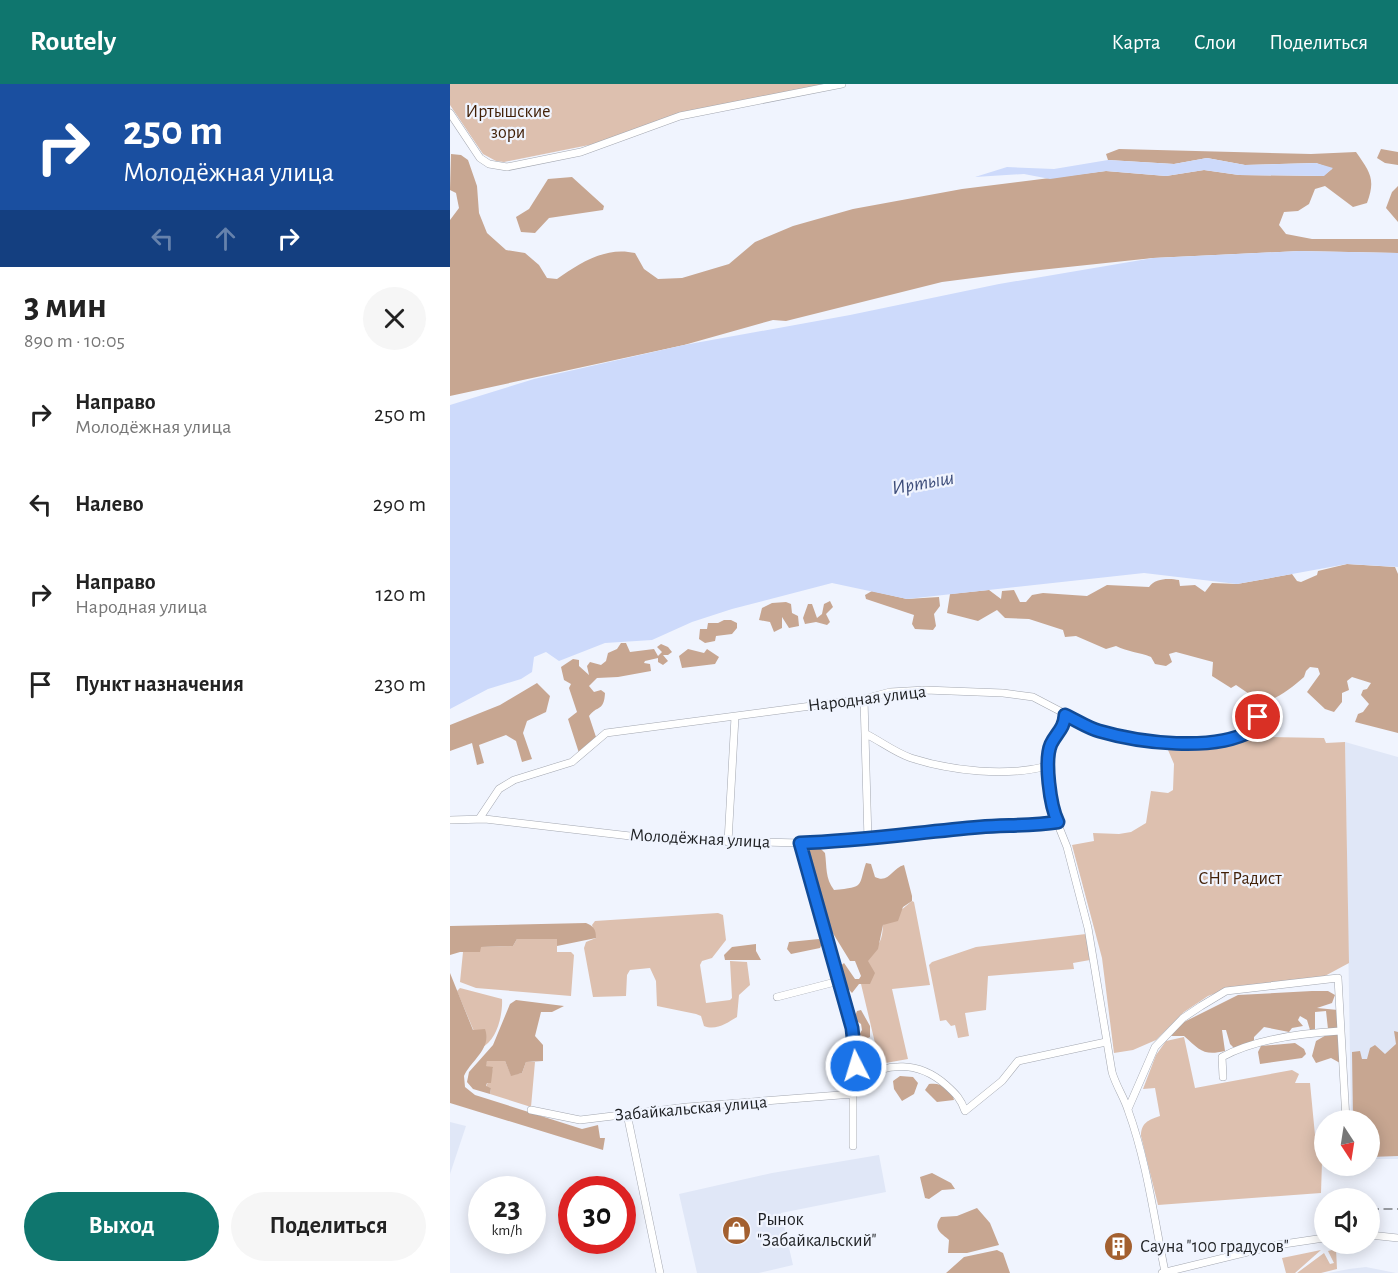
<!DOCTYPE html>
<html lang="ru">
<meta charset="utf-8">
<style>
:root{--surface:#fff;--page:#f6f6f6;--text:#222;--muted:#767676;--accent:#0f766e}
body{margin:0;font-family:"Alegreya Sans",sans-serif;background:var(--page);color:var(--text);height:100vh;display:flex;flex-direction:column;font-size:22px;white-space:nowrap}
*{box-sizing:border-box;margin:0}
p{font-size:20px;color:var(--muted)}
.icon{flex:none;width:33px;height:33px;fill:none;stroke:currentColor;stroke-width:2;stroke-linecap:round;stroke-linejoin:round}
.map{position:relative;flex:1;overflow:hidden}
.details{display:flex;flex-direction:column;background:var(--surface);width:450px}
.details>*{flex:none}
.banner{background:#1a4fa0;color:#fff;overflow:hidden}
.needle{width:39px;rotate:168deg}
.controls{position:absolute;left:864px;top:1026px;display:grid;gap:12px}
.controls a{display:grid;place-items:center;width:66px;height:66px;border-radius:50%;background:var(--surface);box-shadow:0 3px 15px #0003;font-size:30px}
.speed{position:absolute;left:18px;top:1092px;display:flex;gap:12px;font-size:30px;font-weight:700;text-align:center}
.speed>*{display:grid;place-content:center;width:78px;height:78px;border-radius:50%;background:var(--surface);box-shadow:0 3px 15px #0003;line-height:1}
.speed small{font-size:15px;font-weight:400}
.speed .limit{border:9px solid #d22;background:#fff;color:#111}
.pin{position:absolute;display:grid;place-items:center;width:51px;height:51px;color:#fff;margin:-26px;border:3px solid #fff;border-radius:50%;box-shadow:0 2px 6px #0007}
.me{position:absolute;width:66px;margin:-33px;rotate:355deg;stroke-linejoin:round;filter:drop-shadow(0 0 4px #0008)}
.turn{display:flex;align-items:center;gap:21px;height:126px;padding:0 24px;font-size:27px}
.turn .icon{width:78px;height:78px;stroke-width:2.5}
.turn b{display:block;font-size:42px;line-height:51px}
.lanes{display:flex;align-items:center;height:57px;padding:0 24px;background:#0003;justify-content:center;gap:30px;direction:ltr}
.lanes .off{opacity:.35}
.round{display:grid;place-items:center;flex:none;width:63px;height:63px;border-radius:32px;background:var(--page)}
.overview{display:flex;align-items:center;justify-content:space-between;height:102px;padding:0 24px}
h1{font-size:36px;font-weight:700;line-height:45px}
.primary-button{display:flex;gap:12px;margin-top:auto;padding:12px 24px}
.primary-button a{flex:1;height:69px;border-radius:36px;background:var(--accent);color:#fff;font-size:24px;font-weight:700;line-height:69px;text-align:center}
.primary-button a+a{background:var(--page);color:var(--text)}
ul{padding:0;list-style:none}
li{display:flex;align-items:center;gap:18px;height:90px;padding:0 24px}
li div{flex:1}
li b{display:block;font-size:22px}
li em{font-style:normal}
header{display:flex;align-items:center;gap:36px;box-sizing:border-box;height:84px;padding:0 30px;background:var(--accent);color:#fff}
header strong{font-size:28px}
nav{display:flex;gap:33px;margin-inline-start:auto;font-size:21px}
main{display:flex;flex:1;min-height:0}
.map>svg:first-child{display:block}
</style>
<header>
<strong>Routely</strong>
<nav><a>Карта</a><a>Слои</a><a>Поделиться</a></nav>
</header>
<main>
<section class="details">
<div class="banner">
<div class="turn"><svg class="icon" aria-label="right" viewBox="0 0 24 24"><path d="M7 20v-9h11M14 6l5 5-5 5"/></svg><div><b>250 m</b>Молодёжная улица</div></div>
<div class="lanes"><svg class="icon off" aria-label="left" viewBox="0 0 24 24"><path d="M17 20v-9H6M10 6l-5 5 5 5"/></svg><svg class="icon off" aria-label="ahead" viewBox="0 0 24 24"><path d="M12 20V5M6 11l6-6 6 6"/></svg><svg class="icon" aria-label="right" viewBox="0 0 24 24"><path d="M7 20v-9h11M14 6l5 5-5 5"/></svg></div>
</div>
<div class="overview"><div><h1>3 мин</h1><p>890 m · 10:05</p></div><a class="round"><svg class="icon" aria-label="close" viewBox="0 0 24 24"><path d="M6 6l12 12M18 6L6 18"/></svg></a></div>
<ul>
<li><svg class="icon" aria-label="right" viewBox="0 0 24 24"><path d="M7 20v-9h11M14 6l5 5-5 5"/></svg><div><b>Направо</b><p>Молодёжная улица</p></div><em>250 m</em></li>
<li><svg class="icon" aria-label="left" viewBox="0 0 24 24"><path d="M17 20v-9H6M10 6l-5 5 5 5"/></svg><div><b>Налево</b></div><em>290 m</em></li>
<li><svg class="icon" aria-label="right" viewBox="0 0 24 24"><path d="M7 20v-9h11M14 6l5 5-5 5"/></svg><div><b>Направо</b><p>Народная улица</p></div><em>120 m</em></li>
<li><svg class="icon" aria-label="arrive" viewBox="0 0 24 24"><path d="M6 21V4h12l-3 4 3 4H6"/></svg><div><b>Пункт назначения</b></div><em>230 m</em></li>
</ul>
<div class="primary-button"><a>Выход</a><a>Поделиться</a></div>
</section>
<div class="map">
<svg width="948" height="1189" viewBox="0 0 948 1189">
<rect width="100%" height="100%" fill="#f0f4fe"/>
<path fill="#e0e7f7" d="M895,658L948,673V1075H920V1036H901Z
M0,1038L16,1042L0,1090Z
M429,1071L436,1108L331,1129L343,1181L309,1189H247L229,1110L322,1089Z
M916,1183L946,1189H878L899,1185Z"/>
<path fill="#ddc0af" d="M0,0H378L223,33L149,59L54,78L46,77L33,70L0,21Z
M813,653L874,654L876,659L895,658L899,879L873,893L774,906L758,912L734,928L706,956L683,966L664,969L652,874L622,761L644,757L643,749L669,750L681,748L696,739L701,707L718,709L723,706L724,680L718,666L719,661H780V657Z
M462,817L464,818L480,901L442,905L458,975L430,980L411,900H414C415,892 416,883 418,876C425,860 432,864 433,841Z
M268,829L273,831L276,856L262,874L252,877L250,881L256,919L280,916L282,914L280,877L297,878L300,901L289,911L287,933C277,939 266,947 254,942L251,932L246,930L207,922L206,897L200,884L180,886L177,891L176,912L143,913L134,864L136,858L146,854L142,841L145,837Z
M636,850L640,876L623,879L624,885L538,892L536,926L515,929L519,952L508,954L505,941L501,942L496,936L490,937L479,881L482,878L526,863Z
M67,855H107V868H121L124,871L121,912L26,904L10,898L13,868H29L30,863L63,862Z
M10,904L52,915C53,930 47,957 31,964L7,907Z
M734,953L745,1004L842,986L849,990L845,999H860L867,1072L872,1078L871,1109L708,1121L691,1052C691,1039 698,1036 710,1032L705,1004L693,1005L706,971L716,957Z
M37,977H55L61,991L72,989L76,978H85L81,1023L40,1010L41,1004L36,1003L43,984L35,982Z
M886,1165L887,1185L871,1189H847L874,1169L880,1180L884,1179L878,1167Z
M871,1166L845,1189H836L832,1174Z"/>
<path fill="#c7a691" d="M669,65L861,70L906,68C920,88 926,95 917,119L903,123L875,102L865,105L859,120L848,127L834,128L829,141L836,150L862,155H948V169L849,167L703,174L562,189L492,198L336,237L323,236L234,261L0,312V136L9,124L6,109L0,106L1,70L11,71L18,76L27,102L29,129L37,149L56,166L75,169L89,181L97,194L107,195C130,179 156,162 185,169L194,185L208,195L232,194L279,180L305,158L343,142L403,125L512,105L656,87L716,92L754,86L789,91L873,92L882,85L866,79L795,81L757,74L724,80L658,76L656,70Z
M931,65L948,68V81L935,79L927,74Z
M122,93L154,122L153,126L99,134L85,149L71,148L66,133L79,125L98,95Z
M948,102V138L936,124L942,108Z
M897,480L945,483L948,490V649L905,638L908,630L913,628L919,620L911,611L913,606L917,605L921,599L902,593L897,597L899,606L892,609V618L884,628L875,625L857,608L870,590L868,584L860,583L856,587L854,593C842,603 828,616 811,618L786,601L781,604L762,592L763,578L726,568L719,570L722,578L716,582L705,580L701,573C689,568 678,568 666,562L656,565L626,552L615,553L613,546L579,535L555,534L547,526L528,537L497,529L500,510L539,506L551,515L552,507L564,506L570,518H576L582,511L593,509L637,512L657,501L699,503C705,494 719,494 729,496L730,502L745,501L755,508L762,499L787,500L842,490L847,497L851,498L867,491L868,487Z
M422,507L457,515L489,513L490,522L484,530L486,542L483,546L465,545L462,540L464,531L416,515L415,511Z
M380,517L383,523L376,530L380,538L377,541L366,538L355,540L353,534L358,520H362L367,534L372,530L374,520Z
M336,518L341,520L342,529L348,532L349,542L339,544L332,533V544L324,548L320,538L309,536L312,524L322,519Z
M274,536H281L287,539V544L282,550L266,552L265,557L255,559L249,555L250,545H257L258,539H268Z
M171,559H176L180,568L204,565L208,572L212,568L207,563L211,560L218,563L222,568L218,571H213L218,577L213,581L208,578V574L195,577L194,579L200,580L201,587L168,593L147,594L139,602L144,608L151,606L155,609C154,628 147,621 139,632L146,653L129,669L118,635L127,628L119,604L121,600L114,596L111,583L123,575L129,576V582L139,591L137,582L140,578L151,581L156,577L158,569L167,565Z
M238,565L254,569L257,565L269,573L265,580L232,584L229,572Z
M87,599L100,612L96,628L77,637L73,649L82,675L72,678L66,657L56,651L29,661L34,679L27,681L22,659L0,667V641L50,621Z
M369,763L375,769C377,783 375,794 384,806C416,803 408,802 416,779L421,780L425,793C439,800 442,784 454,781L462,812V817L453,823L448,837L433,841L428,865L418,877L425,889L420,900H409L402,909L395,901L388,884L394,879L405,895H409L411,892L405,877H400L376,838L364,806L355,769L361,764Z
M136,839C144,842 146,846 146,854L107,862V855H67L63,862L31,863L30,868H10L0,871V842Z
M369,855L372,860L370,864L341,870L337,865L339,858Z
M306,860V867L311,876H275L274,871L282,863Z
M0,889L23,946L35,945C42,965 21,976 14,992L15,1003L25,1011L132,1045L148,1041L150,1054H155L153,1066L0,1019Z
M862,907H878L885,911L882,919L867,924L888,926L889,945H878L876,927L865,928V947L860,946L857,936L850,932L848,936L853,942L842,944L839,948L814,943L804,953V960L784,964L780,960L776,946H772L775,967C753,972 750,966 734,952H721L730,940L788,911Z
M66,916L114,922L102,928H91L85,952L93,961V977L76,978L72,989L61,992L55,977H37L36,982L43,983L41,999H37L36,1002L41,1004L40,1010L23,1005L17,998L19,988L43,961L60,920Z
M411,926L420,942V953L416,955L409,951L412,946L411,940L404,935L407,927Z
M944,947L948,948V1072L920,1073V1036H903L902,968L910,967L912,975H917L920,964L925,961L935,970L946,960Z
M878,950H888L890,979L881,974L866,979L862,972L866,957Z
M845,959L854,965L856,970L852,974L810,980L808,968L811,962Z
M450,992L463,993L468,999L464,1010L452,1017L444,1005L443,997Z
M479,1000C491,998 502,1005 504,1016L487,1018L475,1006Z
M482,1089L501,1099L505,1105L492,1106L479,1115L475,1114L470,1093Z
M527,1124L540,1139L549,1161L517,1169H498L499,1156C491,1149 482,1145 491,1133L507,1132Z
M547,1166L553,1169L560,1189H496L514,1173Z"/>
<path fill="#cddafb" d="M757,74L795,81L866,79L883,84L874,92L789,91L754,86L716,92L656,87L600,95L574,90L525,93L557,83L604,85L658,76L724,80Z
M849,167L948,169V483L897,480L787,500L694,489L457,515L382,499L282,525L242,538L202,556L155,559L109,577L96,568L84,573L82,588L71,595L38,605L0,625V321L84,295L234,261L400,231L549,200L703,174Z"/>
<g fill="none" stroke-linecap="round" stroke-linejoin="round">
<defs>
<path id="minor" d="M0,29L30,74L39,80L57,83L131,68L230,32L392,0
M414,615L418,756
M615,631L614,642L600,662L598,672L603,728L617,763L638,844L662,988C666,1002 674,1013 678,1026C697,1078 704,1134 715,1188
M416,650C432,658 444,668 461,674C502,687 556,693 598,682
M29,735L49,705L64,696L122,678L156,649L414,615L440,608L475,606L553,609L583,613L648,647L712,658L773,657L801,647L810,624
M0,736L35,735L206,755L350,759L418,756L530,743L588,741L608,738
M278,758L285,633
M350,759L402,944L407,996L403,1010V1062
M327,913L389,897
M773,993L772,973C805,955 854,949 890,947
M407,996C438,978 469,977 496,1001C506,1010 511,1015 515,1027L552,997L568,977L656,958
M678,1025L705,963L733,934L751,922L776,907L888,894L896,1036
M81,1026L130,1036L237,1023L403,1010
M177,1030L210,1189
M920,1151L948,1154
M712,1189L827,1161L874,1154"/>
</defs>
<use href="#minor" stroke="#a3a7b0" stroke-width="8"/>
<use href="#minor" stroke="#fff" stroke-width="7"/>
<path stroke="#7a7d83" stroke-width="1.5" stroke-dasharray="9 4.5" stroke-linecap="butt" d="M871,1125H874
M920,1125H948"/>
</g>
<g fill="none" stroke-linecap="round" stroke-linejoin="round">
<defs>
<path id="route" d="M406,982L402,944L350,759C411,757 470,748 530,743C556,741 582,742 608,738C600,722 594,676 601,660C607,648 614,645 615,631C626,636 638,644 649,647C690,659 763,668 801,647L808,633"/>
</defs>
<use href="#route" stroke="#114b97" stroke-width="15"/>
<use href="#route" stroke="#1a73e8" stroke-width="10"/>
</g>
<defs>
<symbol id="shop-disc" viewBox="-11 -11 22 22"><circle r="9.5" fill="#a36030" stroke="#f0f4fe"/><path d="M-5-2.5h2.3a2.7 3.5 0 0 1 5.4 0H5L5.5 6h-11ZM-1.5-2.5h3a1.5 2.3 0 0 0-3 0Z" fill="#fff"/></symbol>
<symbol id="building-disc" viewBox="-11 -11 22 22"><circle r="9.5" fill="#a36030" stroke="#f0f4fe"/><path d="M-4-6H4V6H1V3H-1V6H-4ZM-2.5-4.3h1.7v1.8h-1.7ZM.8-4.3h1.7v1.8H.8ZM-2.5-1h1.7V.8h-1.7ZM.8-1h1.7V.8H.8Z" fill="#fff"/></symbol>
</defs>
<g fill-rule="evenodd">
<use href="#shop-disc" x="270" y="1130" width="33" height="33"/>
<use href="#building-disc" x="652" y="1146" width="33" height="33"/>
</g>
<g text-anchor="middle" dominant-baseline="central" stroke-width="4.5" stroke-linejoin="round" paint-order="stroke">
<g font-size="18" fill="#401f06" stroke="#f0f4fe">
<text x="58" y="28">Иртышские<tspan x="58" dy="21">зори</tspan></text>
<text x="790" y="795">СНТ Радист</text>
</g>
<g font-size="18" fill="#1e2023" stroke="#f0f4fe">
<text transform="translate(417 615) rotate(-7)">Народная улица</text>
<text transform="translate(250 755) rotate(3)">Молодёжная улица</text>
<text transform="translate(241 1025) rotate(-5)">Забайкальская улица</text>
</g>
<g font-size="18" fill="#1e2023" stroke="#f0f4fe" text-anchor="start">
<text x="307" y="1136">Рынок<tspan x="307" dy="21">"Забайкальский"</tspan></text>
<text x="690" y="1163">Сауна "100 градусов"</text>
</g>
<g font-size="20" font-style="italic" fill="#3d4d7a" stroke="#f0f4fe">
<text transform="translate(473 399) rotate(-10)">Иртыш</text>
</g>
</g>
</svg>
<div class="controls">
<a><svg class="needle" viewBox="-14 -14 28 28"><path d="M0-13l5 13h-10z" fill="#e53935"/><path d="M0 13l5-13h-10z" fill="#767676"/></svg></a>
<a><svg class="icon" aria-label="sound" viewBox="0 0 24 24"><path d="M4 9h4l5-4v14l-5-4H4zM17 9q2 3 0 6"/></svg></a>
</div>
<div class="speed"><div>23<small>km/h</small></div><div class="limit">30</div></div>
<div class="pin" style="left:808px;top:633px;background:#d93025"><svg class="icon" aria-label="arrive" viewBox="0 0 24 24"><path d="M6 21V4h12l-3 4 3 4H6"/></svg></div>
<svg class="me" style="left:406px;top:982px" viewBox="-20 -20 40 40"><circle r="17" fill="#1a73e8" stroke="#fff" stroke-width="3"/><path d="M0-11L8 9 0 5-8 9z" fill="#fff"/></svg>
</div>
</main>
